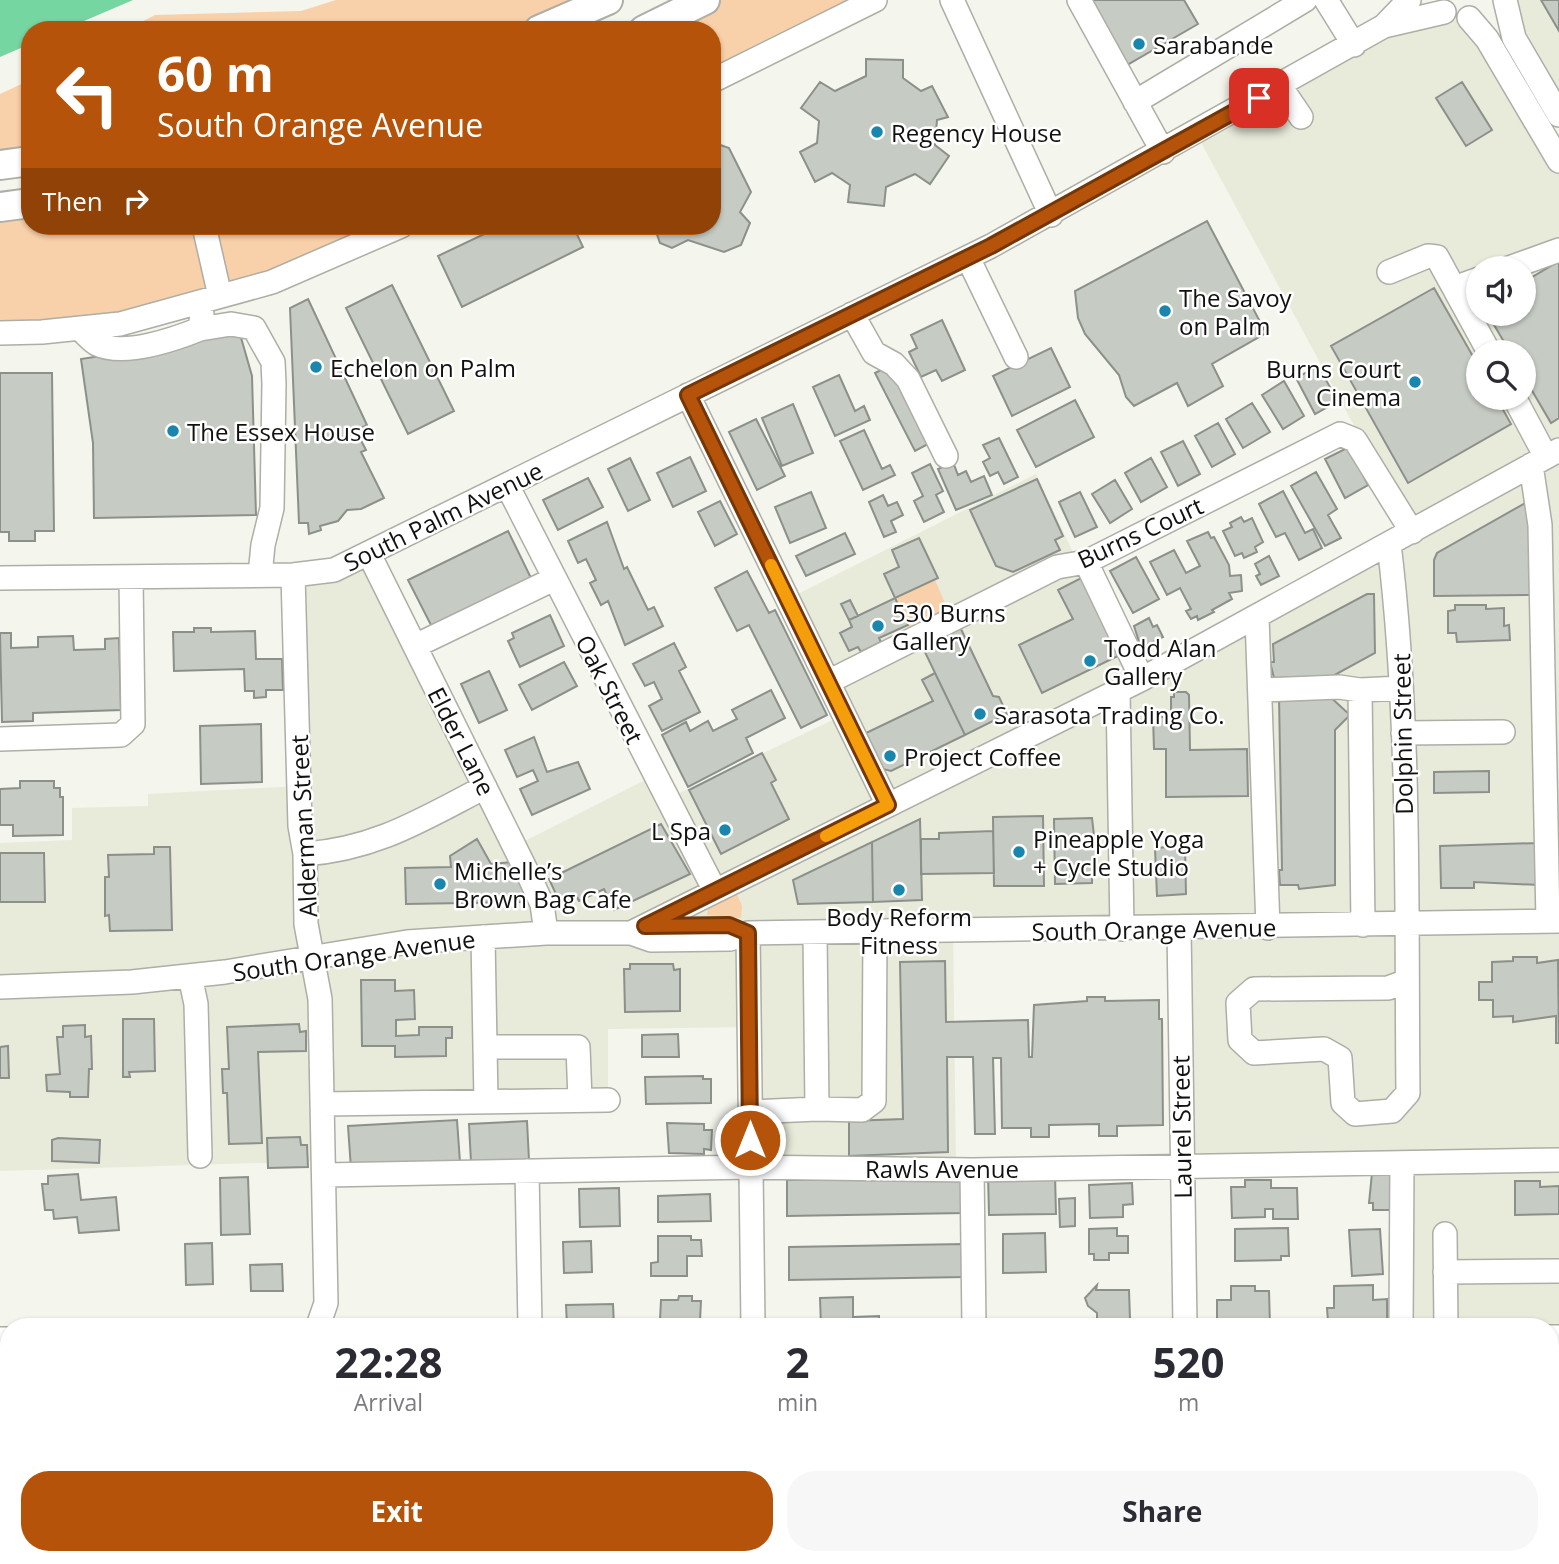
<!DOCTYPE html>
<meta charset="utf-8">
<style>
:root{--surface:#fff;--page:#f7f7f7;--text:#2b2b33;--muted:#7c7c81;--accent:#b45309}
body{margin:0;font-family:"Open Sans",sans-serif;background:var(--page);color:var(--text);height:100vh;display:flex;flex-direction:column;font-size:26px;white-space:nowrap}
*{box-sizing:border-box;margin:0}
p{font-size:23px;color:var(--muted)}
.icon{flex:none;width:38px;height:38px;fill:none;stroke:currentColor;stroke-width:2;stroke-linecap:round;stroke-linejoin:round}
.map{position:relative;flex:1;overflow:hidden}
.panel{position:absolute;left:0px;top:1318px;width:1559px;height:247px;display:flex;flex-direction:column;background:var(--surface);border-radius:28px 28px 0 0;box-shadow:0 2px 5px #0004}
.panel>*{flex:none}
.guide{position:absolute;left:21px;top:21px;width:700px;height:214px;border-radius:28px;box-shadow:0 2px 5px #0004;background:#b45309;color:#fff;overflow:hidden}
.buttons{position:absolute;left:1466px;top:256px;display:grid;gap:14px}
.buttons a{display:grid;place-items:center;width:70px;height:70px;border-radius:50%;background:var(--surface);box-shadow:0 2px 5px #0004;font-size:35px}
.pin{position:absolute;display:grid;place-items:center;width:60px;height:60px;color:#fff;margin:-30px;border-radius:14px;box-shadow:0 4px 10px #0006}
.me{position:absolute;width:77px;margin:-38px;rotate:0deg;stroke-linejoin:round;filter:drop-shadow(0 0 5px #0008)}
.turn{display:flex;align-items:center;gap:24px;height:147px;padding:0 21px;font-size:32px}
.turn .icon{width:91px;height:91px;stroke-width:2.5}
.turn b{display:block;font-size:49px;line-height:60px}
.then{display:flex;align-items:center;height:66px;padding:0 21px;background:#0003;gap:14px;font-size:26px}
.eta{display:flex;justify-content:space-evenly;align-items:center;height:119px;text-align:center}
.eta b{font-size:42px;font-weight:700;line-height:49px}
.primary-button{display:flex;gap:14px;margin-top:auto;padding:14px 21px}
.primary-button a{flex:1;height:80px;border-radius:28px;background:var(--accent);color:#fff;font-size:28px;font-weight:700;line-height:80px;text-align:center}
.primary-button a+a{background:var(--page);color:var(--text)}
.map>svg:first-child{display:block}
</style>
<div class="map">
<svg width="1559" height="1564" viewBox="0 0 1559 1564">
<rect width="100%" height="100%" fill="#f4f5ec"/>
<path fill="#e8eada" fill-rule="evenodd" d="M1518,0H1559V91L1525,34Z
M1444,12L1469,18L1559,161V1564H1407V1556H1550V1326H1404L1402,1163L1182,1166L1178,929L953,931L956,1169L750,1167L748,1027L608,1029V1100L323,1104L325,1161L0,1171V843L72,840V808L148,806V794L299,786L293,575L369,554L515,846L655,775L667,799L843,715L788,599L1036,474L1078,563L1142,679L1411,531L1196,133L1338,54ZM1479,268H1524V313H1479ZM1479,352H1524V397H1479Z"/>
<path fill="#f8d0a9" d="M336,0H579L507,30H126L155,15L301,11Z
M705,0H875L712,81V30H644Z
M30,80V150L0,154V94Z
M30,203V226H401L120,324L0,333V207Z
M935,580L947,608L908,627L895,598Z
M737,894L742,906L741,918L707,915L708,908Z"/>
<path fill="#76d6a2" d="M0,0H133L63,30H30V44L0,57Z"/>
<path fill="#c6cbc4" stroke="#8c908a" stroke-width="2" d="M1092,0H1184L1198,24L1127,65Z
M1541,0H1559V31Z
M866,59L903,60V78L921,91L932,86L948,117L937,120L935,145L949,156L930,184L915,174L886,187L884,206L848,202L850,185L832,173L815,182L800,152L817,143L819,121L801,108L820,82L835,91L866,76Z
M1462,82L1492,130L1466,146L1436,98Z
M712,142L729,148L751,192L740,212L750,223L741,245L724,252L688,240L672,248L660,243L654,226H712Z
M1207,221L1266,333L1212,364L1223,386L1188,406L1177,383L1134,406L1126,397L1119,375L1085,334L1078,318L1075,291Z
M501,226H573L583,247L462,307L438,256Z
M1559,261V418L1551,423L1524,377V352H1510L1487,313H1524V282Z
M392,285L454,411L408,434L346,308Z
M1434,288L1479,367V397H1496L1511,424L1408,483L1331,346Z
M308,299L367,425L356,431L366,450L361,452L384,498L361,509L347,510L338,521L320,526L321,530L309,534L308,523H299L290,308Z
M942,320L965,370L942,381L936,370L921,377L909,352L917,348L911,335Z
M240,334L252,376L256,515L94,518L93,443L81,359Z
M1051,348L1070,387L1012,416L993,376Z
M891,365L930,443L915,451L875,373Z
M1318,366L1338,401L1315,414L1296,378Z
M0,373H52L54,531H35V541H9V532H0Z
M839,375L855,411L864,406L870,420L835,436L813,387Z
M1284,381L1304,416L1283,429L1262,395Z
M1075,400L1094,437L1036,467L1017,430Z
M1252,403L1270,432L1243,448L1226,419Z
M793,404L813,453L782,466L762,418Z
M756,419L785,476L757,490L729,432Z
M1218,423L1235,454L1212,467L1195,436Z
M864,430L882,469L890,465L895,475L863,490L840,441Z
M999,438L1018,477L1004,484L998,472L990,476L983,462L990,458L983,445Z
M1183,441L1200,474L1178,486L1161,452Z
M1349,447L1368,485L1345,498L1325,459Z
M690,457L706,491L673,507L657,473Z
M630,458L650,500L628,511L608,469Z
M1151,458L1167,487L1141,502L1125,473Z
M953,462L958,475L966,471L971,482L984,476L992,495L956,510L938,469Z
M930,464L943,491L936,495L944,512L924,522L914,501L923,496L912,473Z
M1316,472L1337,509L1328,515L1341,538L1325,546L1291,486Z
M588,478L603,507L558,530L543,500Z
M1037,479L1063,536L1055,540L1060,550L1013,572L996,566L970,510Z
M1115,480L1132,509L1110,523L1092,494Z
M1283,491L1305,533L1313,529L1322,548L1299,560L1285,533L1276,537L1259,504Z
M811,492L826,528L790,543L775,507Z
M1080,492L1097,527L1075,537L1059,502Z
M883,495L888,506L897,502L903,515L891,521L896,532L884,537L869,502Z
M720,501L737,534L715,546L698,512Z
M1527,502L1536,595L1434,596V560L1437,553Z
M1241,517L1244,522L1252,518L1263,542L1255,547L1257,552L1244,558L1242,553L1235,556L1223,531L1232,527L1230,523Z
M607,522L624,569L627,567L648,610L654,607L663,626L625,645L608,601L601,605L590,583L596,580L586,559L578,563L568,541Z
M508,531L532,580L433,629L408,580Z
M1208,532L1211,538L1214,537L1229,565L1230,576L1241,575L1242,591L1229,593L1232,599L1212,610L1214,612L1198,620L1197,616L1191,619L1186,611L1191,609L1180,588L1167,595L1150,562L1174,550L1186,573L1200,566L1187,541Z
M845,533L855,554L806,576L796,556Z
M919,538L938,578L895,598L884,574L899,567L892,550Z
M1269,556L1279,576L1261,585L1256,576L1260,574L1255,564Z
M1136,557L1159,599L1133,613L1110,571Z
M747,571L769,613L775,610L827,715L801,728L749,625L737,631L715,588Z
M1085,576L1122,654L1042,693L1019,645L1073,619L1058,590Z
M1367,594H1374L1375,653L1331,677L1274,678L1270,662H1274L1273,644Z
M895,598L908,625L879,638L881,642L861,652L858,647L849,651L840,633L852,627L849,620Z
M850,600L858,616L849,620L841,604Z
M1455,605H1486V609L1504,608V626L1509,625L1510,640L1457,642L1456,633H1448V611L1455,610Z
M550,615L564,646L520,667L508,641L514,638L512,633Z
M1149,618L1153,627L1157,625L1163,637L1141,648L1134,626Z
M960,627L993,696L999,697L1007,714L965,735L922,646Z
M194,628H211V632L255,631L256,659H282L283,690H266V697L254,698V691H245L244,669L174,671L173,632H194Z
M0,633H11V648L38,647V637L73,636L74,650L105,649V639L119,638L121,710L33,713V721L2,722Z
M674,643L686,667L679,671L700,712L662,731L649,706L662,699L654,682L645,686L633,664Z
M564,662L577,686L532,710L519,685Z
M489,671L507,710L479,723L461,684Z
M935,673L965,735L891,771L883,769L866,733L933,701L922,680Z
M771,690L785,718L746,738L753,753L688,787L662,735L686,722L690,731L708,721L713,731L737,719L732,710Z
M1174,692H1186L1189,695L1190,750L1247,749L1248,796L1166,797V749H1154L1153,717H1171V697H1174Z
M1327,694L1350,715L1335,730V885L1299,889L1298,885H1280L1279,870H1282L1279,695Z
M261,724L262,782L201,784L200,726Z
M534,737L547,772L578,762L590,789L532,815L520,789L538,781L533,770L517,777L505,750Z
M762,753L776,780L771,783L789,819L721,854L689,790Z
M1489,771V792L1434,793V772Z
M20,781H54V788H60V797H63V835L13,836V825H0V789L20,788Z
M1043,816L1044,886H994L993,817Z
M1092,818L1097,862H1092V883L1055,884L1054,819Z
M920,819L922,900L873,902L872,842Z
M661,824L690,874L614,910L604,889L579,901L576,895L560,903L549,879Z
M993,831L994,873L921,874V839H939V833Z
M477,839L491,864L512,862L530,902L406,904L405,868L451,867L450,856Z
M872,842L873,902L798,904L793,880Z
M1538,843L1539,885L1474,882V888H1441L1440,846Z
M1185,846L1186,894L1157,896L1155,848Z
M154,847H170L172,930L110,931L109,915L105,916V877H109L108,855L154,854Z
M0,853H44L45,902H0Z
M1513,957H1537V963L1558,960L1559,1043H1556V1016L1513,1022V1016L1493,1017V1000H1479V982H1492V962L1513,961Z
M945,961L946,1022L1028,1020L1029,1057H1032L1034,1005L1087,1001V997H1105V1001L1159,1000V1019H1162L1163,1125L1117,1126V1136H1099V1124L1049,1125V1137H1031V1128H1002L1001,1058H993L995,1134H975L973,1057H947L948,1152L849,1156V1121L903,1119L900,962Z
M630,964H673L674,970L680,969V1011L625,1012L624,969H630Z
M361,980H395V991L414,990L415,1019L396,1020V1036L419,1035V1027H452V1038H446V1056L395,1057V1046H362Z
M123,1019H154L155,1071L129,1072L130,1077H123Z
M299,1024L300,1032L306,1031V1051L258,1052L262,1143L229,1144L227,1093H223L222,1069H229L227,1027Z
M85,1025V1037L91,1036L92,1069H89L88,1097H70V1092L47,1091L46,1075L60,1074L57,1037H63V1026Z
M678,1034L679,1057H642V1035Z
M8,1046L9,1078H0V1047Z
M703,1076V1079H711V1103L646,1104L645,1077Z
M457,1120L460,1162L351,1169L348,1126Z
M527,1121L529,1160L471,1162L469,1124Z
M667,1123L704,1124V1130H712L711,1150L704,1149V1154L669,1153Z
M300,1137L301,1145H307L308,1167L268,1168L267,1138Z
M58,1138L100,1140L99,1163L52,1161V1140Z
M1372,1173L1394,1174V1210H1373V1203H1369Z
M78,1174L81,1200L116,1197L119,1230L79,1233L77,1217L54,1219L53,1210H45L42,1184H48V1176Z
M1055,1174L1056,1214L989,1215L988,1175Z
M248,1177L250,1234L221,1235L220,1178Z
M963,1177L964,1213L787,1216V1180Z
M1245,1180H1271V1188H1297L1298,1219H1273V1209H1265V1217L1232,1218L1231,1187H1245Z
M1515,1181H1540V1187L1559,1186V1214L1515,1215Z
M1132,1183L1133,1204L1123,1205V1217L1090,1218L1089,1185Z
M619,1188L620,1226L580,1227L579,1189Z
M710,1194L711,1221L658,1222V1196Z
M1075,1198V1226L1060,1227L1059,1199Z
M1117,1228V1236H1128V1253H1109V1260H1094V1254H1089V1229Z
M1288,1228L1289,1256H1281V1260L1235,1261V1229Z
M1380,1229L1383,1274L1352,1276L1349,1230Z
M1045,1233L1046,1272L1003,1273V1234Z
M658,1236H691V1240H701L702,1256H687V1276H651V1263L658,1262Z
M591,1241L592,1272L564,1273L563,1242Z
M212,1243L213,1284L186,1285L185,1244Z
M964,1244L965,1277L789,1280V1247Z
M282,1264L283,1291H251L250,1265Z
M1097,1285L1096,1290H1129L1130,1319H1097V1313L1088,1306L1085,1298Z
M1373,1285V1300L1387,1299V1324L1333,1326V1321H1328L1327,1308H1334V1286Z
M1231,1286H1255V1291H1269L1270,1325L1217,1326V1300H1231Z
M679,1296H692V1301H701L700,1321L660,1320L661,1300H678Z
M853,1297V1317L879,1316V1326H821L820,1298Z
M613,1304L614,1326H567L566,1305Z
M1230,1556H1390V1564H1230Z
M52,1557V1564H0V1560Z
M1119,1557H1152L1153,1564H1119Z"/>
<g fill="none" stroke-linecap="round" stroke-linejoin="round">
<defs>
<path id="minor" d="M952,0L1051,215
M1079,0L1163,152
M1326,0L1354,45
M1409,0L1384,26L1444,12
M1505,0L1514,38L1559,115
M1469,18L1487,39L1559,161
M712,81L875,0
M1280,86L1301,117
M1135,102L1305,0
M204,226L220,296
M968,258L1016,357
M1509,268L1559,250
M1389,272L1428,256L1437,257L1489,352
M1454,288L1479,279
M852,314L874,353L894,364L908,379L946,456
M80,329C85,333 91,341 97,344C124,357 175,339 200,329L202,314
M200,329L231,324L254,328L273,362L274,384L272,508L263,545L260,575
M0,333L42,332L120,324L272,282L401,226
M688,395L888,805
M1514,397L1546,457
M1531,465L1540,525L1548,921
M507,485L715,891
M1389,544C1411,725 1406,911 1408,1093L1392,1111L1355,1114L1343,1103L1340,1058L1324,1049L1254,1053L1240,1040L1238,1003L1254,989L1388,988L1407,981
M369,554L531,880L542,904L546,933
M1086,562L1142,679
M293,575L300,826L305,854L306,924L320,999L326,1303L318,1326
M0,578L293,575L334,570L991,246L1384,26
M1257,617L1268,928
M415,646L554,579
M828,682L1057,567L1086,562L1340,434L1355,440L1412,532
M1261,690L1339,687L1360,690
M1118,691L1122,929
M1403,733L1503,732
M0,739L121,735L133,724L131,577
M305,854C376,849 423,819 485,787
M1363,925L1360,690L1401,688
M1179,928L1185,1326
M631,933L1142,679L1559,450
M748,933L753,1326
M815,933L817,1109L862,1110L874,1101L875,932
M483,937L485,1047
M190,976L196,1004L200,1156
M0,987L132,982L225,972L407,942L546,933H631L651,940L730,939L748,933L1559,921
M486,1101L485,1047H578L580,1100
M323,1104L608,1100
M750,1112L817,1109
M972,1170L974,1326
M527,1171L530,1326
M325,1175L750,1167L972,1170L1559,1160
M1445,1234L1446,1326
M1445,1272L1559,1271
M1401,1326L1402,1163
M1550,1337H1559
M0,1339H9
M0,1392H9
M1550,1401H1559
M0,1534H9
M316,1556V1564
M535,1556V1564
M757,1556V1564
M978,1556V1564
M1189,1556V1564
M1405,1556V1564
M1447,1556V1564"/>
<path id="major" d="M539,30L608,0
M644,30L705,0
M0,165L30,161
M0,207L30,203"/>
</defs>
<use href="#minor" stroke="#adaea6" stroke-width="26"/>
<use href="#major" stroke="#adaea6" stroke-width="32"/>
<use href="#minor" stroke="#fff" stroke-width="23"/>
<use href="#major" stroke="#fff" stroke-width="28"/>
</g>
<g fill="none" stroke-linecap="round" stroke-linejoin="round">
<defs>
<path id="route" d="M750,1140L748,933L729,925L645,926L888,805L688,395L991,246L1259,98"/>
</defs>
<use href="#route" stroke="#753606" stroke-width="18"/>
<use href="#route" stroke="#b45309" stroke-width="12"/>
<path stroke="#f59e0b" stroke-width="12" d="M771,565L888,805L826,836"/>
</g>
<g fill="#1886ad" stroke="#fff" stroke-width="2.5">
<circle cx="1139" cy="44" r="7"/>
<circle cx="877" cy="132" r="7"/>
<circle cx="1165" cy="311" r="7"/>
<circle cx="316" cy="367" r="7"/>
<circle cx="1415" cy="382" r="7"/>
<circle cx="173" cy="431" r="7"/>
<circle cx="878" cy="626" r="7"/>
<circle cx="1090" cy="661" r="7"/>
<circle cx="980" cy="714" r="7"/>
<circle cx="890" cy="756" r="7"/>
<circle cx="725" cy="830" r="7"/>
<circle cx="1019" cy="852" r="7"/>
<circle cx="440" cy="884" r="7"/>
<circle cx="899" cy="890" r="7"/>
</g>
<g text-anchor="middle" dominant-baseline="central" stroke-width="5" stroke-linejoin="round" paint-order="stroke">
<g font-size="24" fill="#11110f" stroke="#fff" text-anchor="start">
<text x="1153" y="44">Sarabande</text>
<text x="891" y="132">Regency House</text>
<text x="1179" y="297">The Savoy<tspan x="1179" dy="28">on Palm</tspan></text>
<text x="330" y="367">Echelon on Palm</text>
<text x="1401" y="368" text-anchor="end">Burns Court<tspan x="1401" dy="28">Cinema</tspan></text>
<text x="187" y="431">The Essex House</text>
<text x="892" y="612">530 Burns<tspan x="892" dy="28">Gallery</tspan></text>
<text x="1104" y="647">Todd Alan<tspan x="1104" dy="28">Gallery</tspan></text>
<text x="994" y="714">Sarasota Trading Co.</text>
<text x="904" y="756">Project Coffee</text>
<text x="711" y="830" text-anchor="end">L Spa</text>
<text x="1033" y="838">Pineapple Yoga<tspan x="1033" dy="28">+ Cycle Studio</tspan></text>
<text x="454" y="870">Michelle’s<tspan x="454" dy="28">Brown Bag Cafe</tspan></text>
<text x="899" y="916" text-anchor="middle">Body Reform<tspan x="899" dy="28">Fitness</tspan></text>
</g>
<g font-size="24" fill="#11110f" stroke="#fff">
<text transform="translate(443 516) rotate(-26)">South Palm Avenue</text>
<text transform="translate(1140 532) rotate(-25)">Burns Court</text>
<text transform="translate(610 689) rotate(63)">Oak Street</text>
<text transform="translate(1402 734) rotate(-91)">Dolphin Street</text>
<text transform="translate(462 741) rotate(63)">Elder Lane</text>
<text transform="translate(303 826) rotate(-93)">Alderman Street</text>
<text transform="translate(1154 929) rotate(-1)">South Orange Avenue</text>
<text transform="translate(354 955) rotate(-8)">South Orange Avenue</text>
<text transform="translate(1181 1127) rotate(-91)">Laurel Street</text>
<text x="942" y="1168">Rawls Avenue</text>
</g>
</g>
</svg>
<div class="buttons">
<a><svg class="icon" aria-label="sound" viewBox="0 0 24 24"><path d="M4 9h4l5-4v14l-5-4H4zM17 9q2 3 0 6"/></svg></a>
<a><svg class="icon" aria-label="search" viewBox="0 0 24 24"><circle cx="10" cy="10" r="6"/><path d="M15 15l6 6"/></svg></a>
</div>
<div class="pin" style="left:1259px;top:98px;background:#d93025"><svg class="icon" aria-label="arrive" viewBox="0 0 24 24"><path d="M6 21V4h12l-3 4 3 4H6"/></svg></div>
<svg class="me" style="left:750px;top:1140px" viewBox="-20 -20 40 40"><circle r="17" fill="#b45309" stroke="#fff" stroke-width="3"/><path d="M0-11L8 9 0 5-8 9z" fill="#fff"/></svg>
<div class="guide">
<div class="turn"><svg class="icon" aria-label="left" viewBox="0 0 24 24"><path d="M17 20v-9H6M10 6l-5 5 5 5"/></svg><div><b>60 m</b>South Orange Avenue</div></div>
<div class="then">Then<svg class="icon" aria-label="right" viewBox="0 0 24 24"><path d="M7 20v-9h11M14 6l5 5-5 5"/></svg></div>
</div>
<section class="panel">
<div class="eta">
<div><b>22:28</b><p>Arrival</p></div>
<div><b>2</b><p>min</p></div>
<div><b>520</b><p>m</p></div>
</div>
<div class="primary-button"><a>Exit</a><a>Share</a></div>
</section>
</div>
